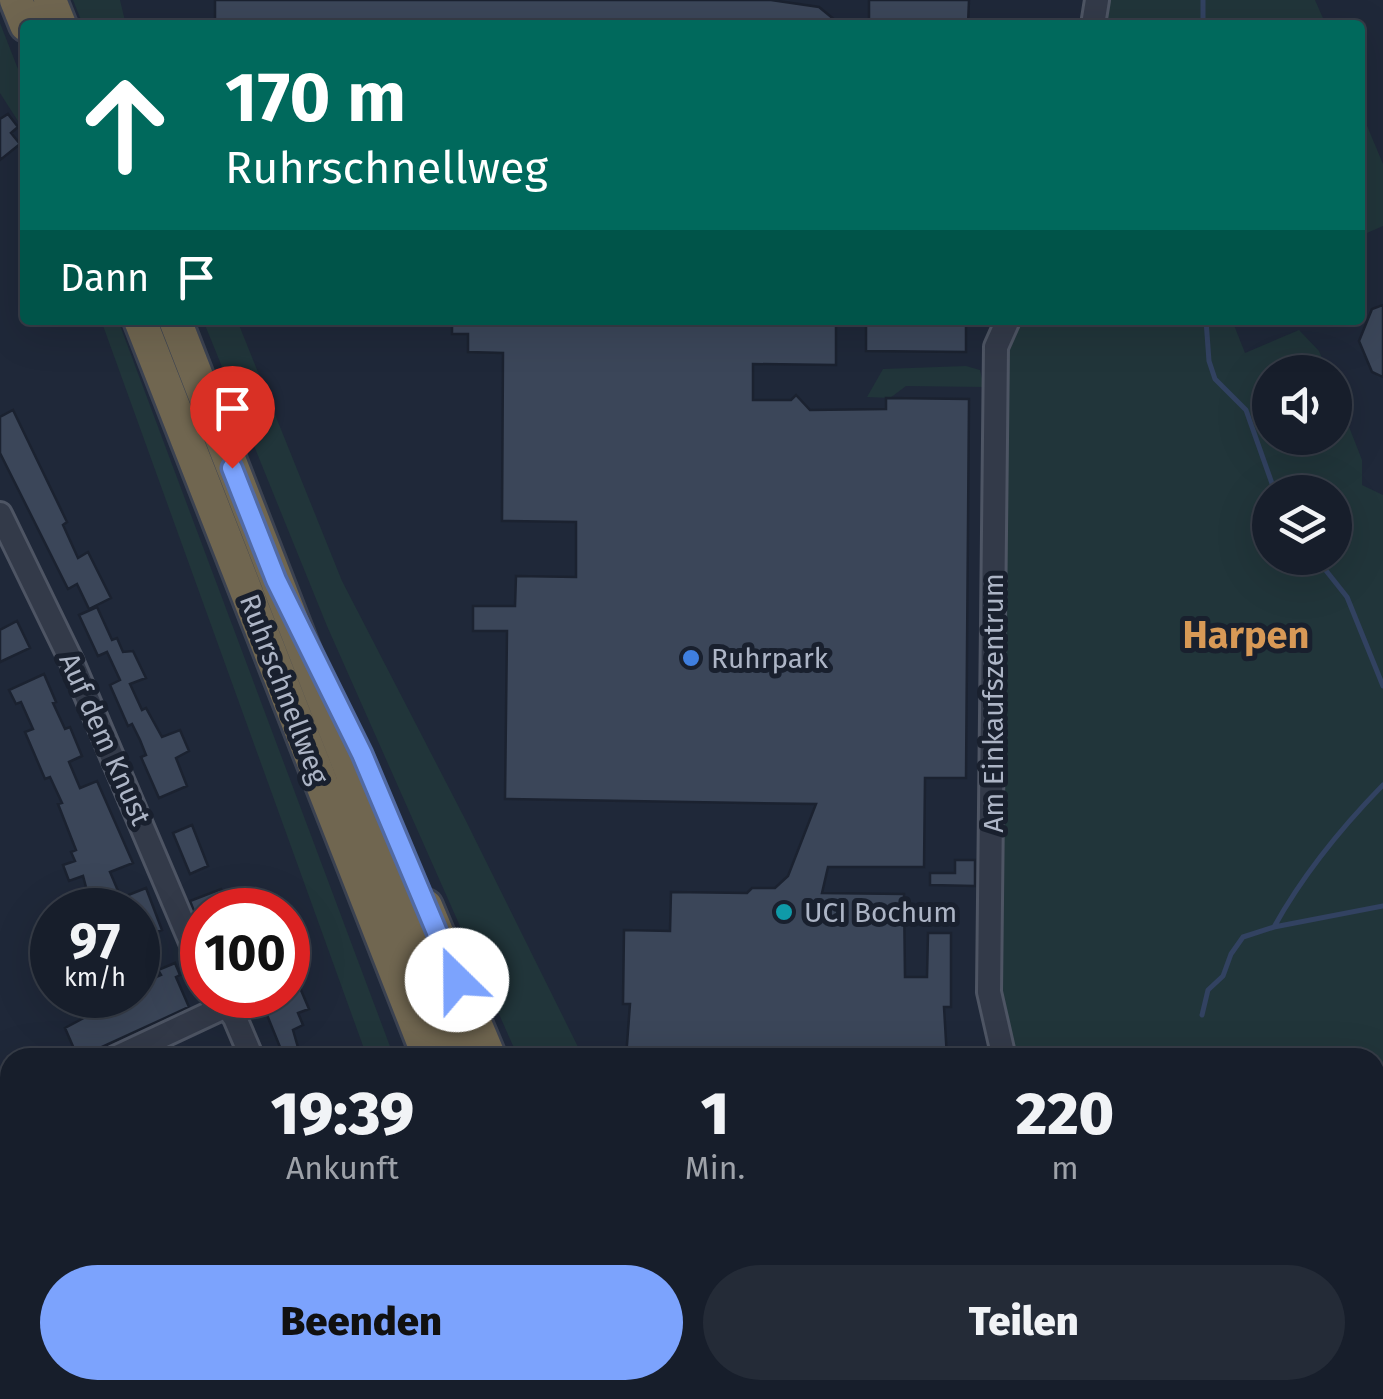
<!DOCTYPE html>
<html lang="de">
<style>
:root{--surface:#171e2b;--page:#242b37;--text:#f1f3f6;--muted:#9ea2a9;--line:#363c47;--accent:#7ca3fd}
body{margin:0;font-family:"Fira Sans",sans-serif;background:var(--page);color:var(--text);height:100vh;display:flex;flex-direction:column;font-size:38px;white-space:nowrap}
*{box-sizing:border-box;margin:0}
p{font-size:32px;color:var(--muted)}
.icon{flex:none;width:55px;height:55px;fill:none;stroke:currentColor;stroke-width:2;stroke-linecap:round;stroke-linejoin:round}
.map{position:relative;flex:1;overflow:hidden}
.details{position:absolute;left:0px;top:1048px;width:1385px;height:352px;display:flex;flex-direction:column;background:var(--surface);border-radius:30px 30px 0 0;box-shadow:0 10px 40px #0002,0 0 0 2px var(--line)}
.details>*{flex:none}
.guide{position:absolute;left:20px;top:20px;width:1345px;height:305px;border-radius:10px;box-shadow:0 10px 40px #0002,0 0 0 2px var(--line);background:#00695c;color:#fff;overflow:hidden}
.tools{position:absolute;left:1252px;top:355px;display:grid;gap:20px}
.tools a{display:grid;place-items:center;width:100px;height:100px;border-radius:50%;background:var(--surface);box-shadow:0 10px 40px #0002,0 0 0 2px var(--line);font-size:50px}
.speed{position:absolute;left:30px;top:888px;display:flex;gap:20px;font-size:50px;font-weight:700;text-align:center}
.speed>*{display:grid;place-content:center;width:130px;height:130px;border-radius:50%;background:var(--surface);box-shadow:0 10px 40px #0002,0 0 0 2px var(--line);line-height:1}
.speed small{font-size:25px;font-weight:400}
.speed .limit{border:15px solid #d22;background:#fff;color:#111}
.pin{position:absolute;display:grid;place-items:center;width:85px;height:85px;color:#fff;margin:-102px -42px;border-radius:50% 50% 50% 0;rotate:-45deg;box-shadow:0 0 10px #0007}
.pin .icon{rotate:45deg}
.me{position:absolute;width:110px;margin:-55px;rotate:337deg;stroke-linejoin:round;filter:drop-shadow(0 0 8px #0008)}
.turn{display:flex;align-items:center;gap:35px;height:210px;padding:0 40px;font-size:45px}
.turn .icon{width:130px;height:130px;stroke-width:2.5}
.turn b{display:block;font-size:70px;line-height:85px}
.then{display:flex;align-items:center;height:95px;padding:0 40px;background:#0003;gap:20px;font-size:38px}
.eta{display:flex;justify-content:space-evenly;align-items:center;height:170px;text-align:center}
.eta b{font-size:60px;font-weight:800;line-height:70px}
.button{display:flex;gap:20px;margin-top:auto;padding:20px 40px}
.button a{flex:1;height:115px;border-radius:60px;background:var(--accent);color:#111;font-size:40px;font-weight:800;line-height:115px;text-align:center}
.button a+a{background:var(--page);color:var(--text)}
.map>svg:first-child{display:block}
</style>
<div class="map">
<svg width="1383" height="1399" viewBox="0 0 1383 1399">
<rect width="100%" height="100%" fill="#1f2839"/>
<path fill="#21353a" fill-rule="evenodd" d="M73,0H120L126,25H83Z
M1108,0H1315L1326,25H1102Z
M0,23L25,87V132L0,93Z
M1360,109L1383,164V226L1360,236Z
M101,320H118L394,1057H367Z
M203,320H237L342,581L465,819L583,1057H518L327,626Z
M1015,320H1232L1245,353L1299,330L1319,351L1328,372H1270V438H1335V391L1362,460V485L1383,495V1136L1375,1146V1058L1011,1057C992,991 1001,915 1000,846C999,677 1005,508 1009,338ZM1270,492H1335V558H1270Z
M966,366L980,370L984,387L906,386L890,398L867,397L883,369Z
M924,1390H1239L1227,1399H902Z"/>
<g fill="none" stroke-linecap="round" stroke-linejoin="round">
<path stroke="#324261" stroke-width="5" d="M1203,0V25
M1206,320L1209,361L1215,379L1246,410L1275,492
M1316,558L1347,597L1383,686
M1274,927C1304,873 1340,829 1383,785
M1202,1015L1208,990L1223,976L1231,954L1243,937L1274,927L1383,906"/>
</g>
<path fill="#3b4659" stroke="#1b2230" stroke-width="2.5" d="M215,0H771L819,7L841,25H215Z
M869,0H969L968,25H869Z
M8,114L18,127L11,133L20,144L0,160V119Z
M1383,305V377L1372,372L1359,341L1372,309Z
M452,320H836V365L753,364V400H791L796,395L810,410L886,409V398L969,399L966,778H925L924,867H828L822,893L904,894L905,977H927L928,933H951V1007H944L947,1058H626L630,1004H623L624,930L670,931L671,892L747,893L752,888H775L788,876L816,804L505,799L507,631H473V606H515L516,576L576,577V522L502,521L503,353L468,352V334H452Z
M866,320H966V352L866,351Z
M13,410L67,522L63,525L78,558L88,552L111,598L89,609L77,584L68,589L0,453V417Z
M97,607L112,640L117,638L123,652L133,651L146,678L130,684L142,710L146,708L162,737L180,730L189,751L176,758L187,786L159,798L141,757L146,755L140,740L132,724L128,726L110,685L120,680L107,652L98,656L79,615Z
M17,621L30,648L0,662V630Z
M44,674L56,702L53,703L65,729L70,727L82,756L69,762L80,788L97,781L133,863L110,872L121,898L146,888L162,930L149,935L145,920L139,923L138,910H92L83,876L69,881L63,865L75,861L71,852L76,850L58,804L62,803L50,777L45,779L25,732L33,729L21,702L16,704L9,690Z
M192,825L208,866L190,874L173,833Z
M955,860H975V886L930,885V873H955Z
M221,889L229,910H202V931L190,901Z
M175,963L180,975L176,977L189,1007L78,1058L65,1028L104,1007L106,1012L144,996L140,984L161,975L158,970Z
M298,983L309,1009L298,1013L303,1025L293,1030L299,1051L284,1057L259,995H288V986Z"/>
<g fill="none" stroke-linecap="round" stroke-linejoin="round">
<defs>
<path id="minor" d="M1093,25L1097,0
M0,514L71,660L202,968
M219,995L235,1018L252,1058
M115,1058L226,1006
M1004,1058L989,992L996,347L1008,320
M0,1118L10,1112
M1375,1166L1383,1158
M60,1399L64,1390
M280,1399L283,1390"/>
<path id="highway" d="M16,0L26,25
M50,0L60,25
M140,320L429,1058
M175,320L463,1058
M426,906L490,1058
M1375,1292L1383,1285
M1375,1347L1383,1336
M545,1390L549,1399
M573,1390L577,1399
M607,1390L611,1399
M639,1390L643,1399
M704,1390L716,1399
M1247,1399L1261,1390
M1338,1399L1344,1390
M1376,1399L1383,1389"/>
</defs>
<use href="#minor" stroke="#4e5564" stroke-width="28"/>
<use href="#highway" stroke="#3b4251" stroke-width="38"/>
<use href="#minor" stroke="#333a49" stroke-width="22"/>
<use href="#highway" stroke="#706650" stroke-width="32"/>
</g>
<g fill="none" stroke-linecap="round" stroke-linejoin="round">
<defs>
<path id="route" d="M232,468L276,580L362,754L457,980"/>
</defs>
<use href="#route" stroke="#516aa4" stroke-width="25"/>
<use href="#route" stroke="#7ca3fd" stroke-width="18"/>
</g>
<circle fill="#3f7fe0" stroke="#19202e" stroke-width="4" cx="691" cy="658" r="10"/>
<circle fill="#0f9aa8" stroke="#19202e" stroke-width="4" cx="784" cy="912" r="10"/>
<g text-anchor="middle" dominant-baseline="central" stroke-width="10" stroke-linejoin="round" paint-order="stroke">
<g font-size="28" fill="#adb5c6" stroke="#19202e" text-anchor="start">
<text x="711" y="658">Ruhrpark</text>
<text x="804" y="912">UCI Bochum</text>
</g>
<g font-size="28" fill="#adb5c6" stroke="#19202e">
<text transform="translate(284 689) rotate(69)">Ruhrschnellweg</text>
<text transform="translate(993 703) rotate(-90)">Am Einkaufszentrum</text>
<text transform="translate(105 739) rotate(66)">Auf dem Knust</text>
</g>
<g font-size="38" font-weight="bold" fill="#d89956" stroke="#19202e">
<text x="1246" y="635">Harpen</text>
</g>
</g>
</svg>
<div class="tools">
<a><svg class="icon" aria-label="sound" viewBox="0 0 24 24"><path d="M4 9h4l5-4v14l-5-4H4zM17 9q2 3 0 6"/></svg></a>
<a><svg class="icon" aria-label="layers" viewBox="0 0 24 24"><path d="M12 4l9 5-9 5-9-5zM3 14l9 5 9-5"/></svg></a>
</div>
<div class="speed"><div>97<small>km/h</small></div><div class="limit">100</div></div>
<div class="pin" style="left:232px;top:468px;background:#d93025"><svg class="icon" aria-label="arrive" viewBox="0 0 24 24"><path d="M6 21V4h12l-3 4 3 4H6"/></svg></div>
<svg class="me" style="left:457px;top:980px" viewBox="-20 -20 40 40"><circle r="19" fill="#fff"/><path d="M0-13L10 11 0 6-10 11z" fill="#7ca3fd"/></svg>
<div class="guide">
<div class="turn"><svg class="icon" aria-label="ahead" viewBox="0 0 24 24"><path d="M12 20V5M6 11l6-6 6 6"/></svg><div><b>170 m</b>Ruhrschnellweg</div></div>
<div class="then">Dann<svg class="icon" aria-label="arrive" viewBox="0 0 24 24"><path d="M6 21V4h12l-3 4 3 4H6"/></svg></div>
</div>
<section class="details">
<div class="eta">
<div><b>19:39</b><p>Ankunft</p></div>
<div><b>1</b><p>Min.</p></div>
<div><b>220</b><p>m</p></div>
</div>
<div class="button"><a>Beenden</a><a>Teilen</a></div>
</section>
</div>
